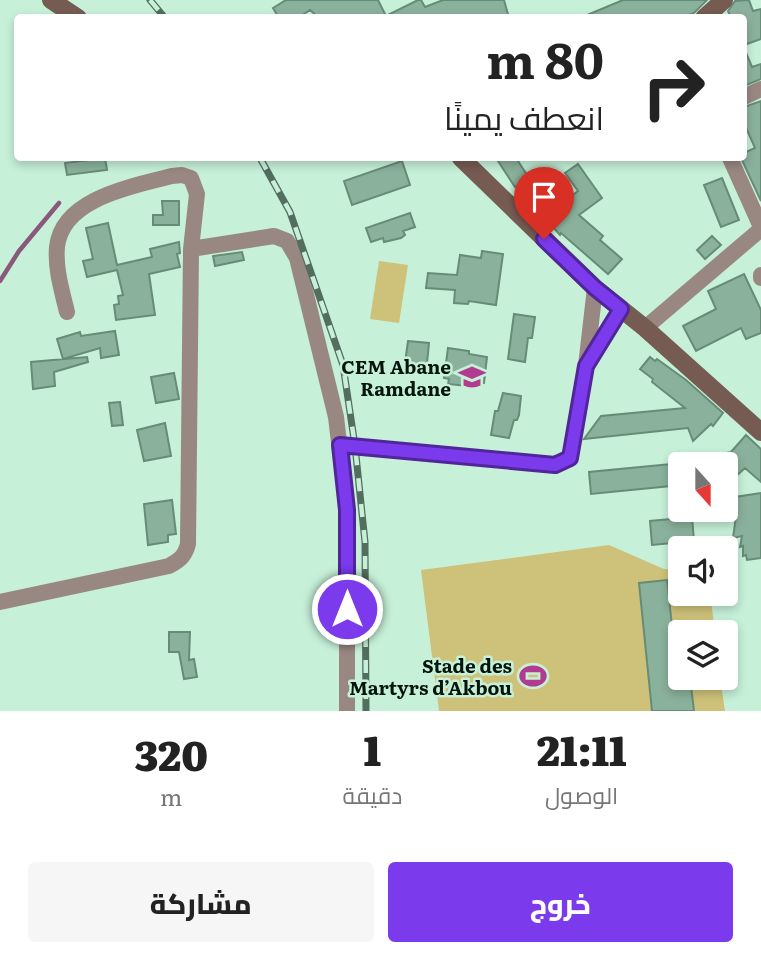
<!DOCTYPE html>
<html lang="ar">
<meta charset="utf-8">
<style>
:root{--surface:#fff;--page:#f6f6f6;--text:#222;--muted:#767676;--accent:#7c3aed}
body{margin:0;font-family:Literata,Cairo,serif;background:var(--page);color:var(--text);direction:rtl;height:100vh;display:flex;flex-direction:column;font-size:26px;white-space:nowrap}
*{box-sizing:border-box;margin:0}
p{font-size:23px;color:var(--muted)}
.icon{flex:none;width:38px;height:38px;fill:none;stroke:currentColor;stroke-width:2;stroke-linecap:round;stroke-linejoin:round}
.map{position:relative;height:711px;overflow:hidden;direction:ltr}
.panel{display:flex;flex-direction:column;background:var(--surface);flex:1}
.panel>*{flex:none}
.guide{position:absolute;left:14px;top:14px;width:733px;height:147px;border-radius:7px;box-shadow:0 4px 10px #0003;direction:rtl;background:#fff;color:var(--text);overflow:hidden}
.needle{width:46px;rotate:159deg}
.buttons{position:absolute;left:668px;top:452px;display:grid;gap:14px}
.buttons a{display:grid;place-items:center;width:70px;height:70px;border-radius:7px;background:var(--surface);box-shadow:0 4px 10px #0003;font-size:35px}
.pin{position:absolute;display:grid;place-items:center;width:60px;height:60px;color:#fff;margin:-72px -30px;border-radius:50% 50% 50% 0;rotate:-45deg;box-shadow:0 0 7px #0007}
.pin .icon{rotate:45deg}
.me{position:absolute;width:77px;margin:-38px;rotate:0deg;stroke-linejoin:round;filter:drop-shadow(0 0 5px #0008)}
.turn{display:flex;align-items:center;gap:24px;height:147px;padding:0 28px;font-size:32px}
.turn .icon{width:91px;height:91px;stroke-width:2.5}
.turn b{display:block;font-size:49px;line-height:60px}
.eta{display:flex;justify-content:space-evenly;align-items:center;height:119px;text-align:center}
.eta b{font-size:42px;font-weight:800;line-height:49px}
.cta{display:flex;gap:14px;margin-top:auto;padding:14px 28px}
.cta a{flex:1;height:80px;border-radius:7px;background:var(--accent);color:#fff;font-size:28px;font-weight:800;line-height:80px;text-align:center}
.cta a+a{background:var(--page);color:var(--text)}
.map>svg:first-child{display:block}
</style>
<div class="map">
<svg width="761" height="711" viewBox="0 0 761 711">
<rect width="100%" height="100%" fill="#c6f0d8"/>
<path fill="#cec27a" d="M379,261L408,265L399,323L370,319Z
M609,545L664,569H681V593H710L715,632H681V677H720L725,711H439L421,570Z"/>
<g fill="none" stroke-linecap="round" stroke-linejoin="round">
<path stroke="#8b587b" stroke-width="4.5" d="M0,281L19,251L59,203"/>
</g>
<path fill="#8ab19b" stroke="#668c77" stroke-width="2" d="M286,0H378L386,16L418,0H421L425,7L443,0H504L509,18L318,17L310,10L298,18H279L273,8Z
M623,0H707L694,13L681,18H580Z
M749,0L753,11L761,9V39L744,45V18H731L728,11L735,1Z
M744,48L752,67L761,64V79L744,86Z
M761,101V201L741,158H744V153L755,148L744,123V107Z
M105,158L107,170L67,175L65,163Z
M496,158H516L529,178L515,187Z
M402,161L410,185L352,205L344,181Z
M578,164L602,198L579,215L603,236L600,240L622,259L608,274L561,233L560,235L531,202L543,191L556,207L578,191L565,173Z
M722,178L739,220L721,227L704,185Z
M162,201H179V225H153V215H163Z
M410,213L415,227L403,231L405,235L401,238L384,242L383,238L371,242L366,228Z
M108,223L117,265L152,257L150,249L179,242L180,253L177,254L180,267L149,274L155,315L116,320L114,305L119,304L118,296L123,295L117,270L87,277L83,261L93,259L86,228Z
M712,236L721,245L705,259L697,250Z
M482,251L503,254L496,305L469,301L468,304L454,303L455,290L426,288L428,273L457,275L460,255L481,258Z
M242,252L244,260L215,266L213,256Z
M744,274L761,310V333L746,339L741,328L696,351L683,326L716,309L708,291Z
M514,314L535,317L532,338H528L525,362L508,359Z
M115,331L119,355L101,358L100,348L63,359L57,339L80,332L81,336Z
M408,341L429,343L426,373L404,370Z
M448,348L469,351V354L487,357L484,383L466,381V386L448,384L449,379L444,378Z
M87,357L88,362L54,372L55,386L33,389L31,362Z
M650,357L655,361L657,359L686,380L723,413L713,426L711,424L693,441L688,428L584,439L601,416L685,408L652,382L653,379L640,369Z
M174,373L179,399L156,403L151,377Z
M503,393L521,396L519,415L517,420H514L509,438L491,435L495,411H498Z
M120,402L123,425L112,426L109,403Z
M165,423L171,456L144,461L137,430Z
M746,435L761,449V482L745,468L735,477L733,472L726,473V453L731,452Z
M681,463V485L591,494L589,472Z
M761,493V558L747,560L746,555L743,556V546L740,547L742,536L733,538L736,516L731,518L735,497Z
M172,500L176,534L168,535V542L148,545L144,504Z
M692,517L694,541L652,545L650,521Z
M667,580L673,635L681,634V677H690L694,711H652L639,583Z
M169,632H190L189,660L194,659L197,677L184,679L179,652H169Z"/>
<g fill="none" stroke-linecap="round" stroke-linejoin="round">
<path stroke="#998781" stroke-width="16" d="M744,97L761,89
M730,158L761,227
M191,249L274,236L287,241L297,258L336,417L347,510V711
M761,275V278
M645,328L761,229
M589,361L621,309
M340,445L555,465L570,458L586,366L595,288
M0,602L169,566C180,560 185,556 188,544L191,249L197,194L191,178L182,175L172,176C134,186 62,198 57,247C55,269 62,291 67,312"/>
<path stroke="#755b52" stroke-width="18" d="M51,0L78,18
M704,18L724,0
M461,158L595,288L645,328L761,432"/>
<defs>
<path id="rail" d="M150,0L165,18
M260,158L290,212L343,365L355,446L365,542L366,711"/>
</defs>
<use href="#rail" stroke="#536d5f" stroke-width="7"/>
<use href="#rail" stroke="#c6f0d8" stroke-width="4.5" stroke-dasharray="13" stroke-linecap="butt"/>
</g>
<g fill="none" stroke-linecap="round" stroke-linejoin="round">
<defs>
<path id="route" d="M347,609V510L340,445L555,465L570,458L586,366L621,309L595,288L544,239"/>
</defs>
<use href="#route" stroke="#51269a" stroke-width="18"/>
<use href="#route" stroke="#7c3aed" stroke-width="12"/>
</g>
<defs>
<symbol id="school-bare" viewBox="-9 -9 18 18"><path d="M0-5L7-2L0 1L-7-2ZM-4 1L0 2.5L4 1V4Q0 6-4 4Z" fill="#b13b91" stroke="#c6f0d8" stroke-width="2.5" paint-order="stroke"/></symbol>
<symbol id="stadium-bare" viewBox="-9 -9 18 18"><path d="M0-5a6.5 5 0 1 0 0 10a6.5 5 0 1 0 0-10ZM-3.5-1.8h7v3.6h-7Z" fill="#b13b91" stroke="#c6f0d8" stroke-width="2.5" paint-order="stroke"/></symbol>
</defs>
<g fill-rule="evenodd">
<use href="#school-bare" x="453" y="358" width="38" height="38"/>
<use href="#stadium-bare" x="514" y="657" width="38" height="38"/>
</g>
<g text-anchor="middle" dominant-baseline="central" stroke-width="5" stroke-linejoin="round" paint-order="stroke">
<g font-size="19" font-weight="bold" fill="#05140c" stroke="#c6f0d8" text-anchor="end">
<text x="451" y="366">CEM Abane<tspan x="451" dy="22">Ramdane</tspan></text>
<text x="512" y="665">Stade des<tspan x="512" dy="22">Martyrs d’Akbou</tspan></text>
</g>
</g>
</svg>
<div class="buttons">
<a><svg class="needle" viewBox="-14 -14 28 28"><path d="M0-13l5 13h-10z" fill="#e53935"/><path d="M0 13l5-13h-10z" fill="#767676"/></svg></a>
<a><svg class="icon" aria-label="sound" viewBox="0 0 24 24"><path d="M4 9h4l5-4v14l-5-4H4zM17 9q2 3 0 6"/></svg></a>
<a><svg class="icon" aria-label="layers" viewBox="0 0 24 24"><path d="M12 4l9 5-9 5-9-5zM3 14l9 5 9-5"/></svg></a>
</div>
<div class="pin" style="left:544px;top:239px;background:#d93025"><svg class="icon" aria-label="arrive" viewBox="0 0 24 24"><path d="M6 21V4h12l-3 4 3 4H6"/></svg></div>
<svg class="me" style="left:347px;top:609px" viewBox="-20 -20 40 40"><circle r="17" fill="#7c3aed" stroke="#fff" stroke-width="3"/><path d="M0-11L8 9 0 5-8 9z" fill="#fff"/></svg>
<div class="guide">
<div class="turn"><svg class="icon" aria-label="right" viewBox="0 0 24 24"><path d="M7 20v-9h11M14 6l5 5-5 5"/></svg><div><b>80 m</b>انعطف يمينًا</div></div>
</div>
</div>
<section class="panel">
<div class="eta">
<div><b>21:11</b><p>الوصول</p></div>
<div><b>1</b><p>دقيقة</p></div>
<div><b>320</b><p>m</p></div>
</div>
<div class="cta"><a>خروج</a><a>مشاركة</a></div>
</section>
